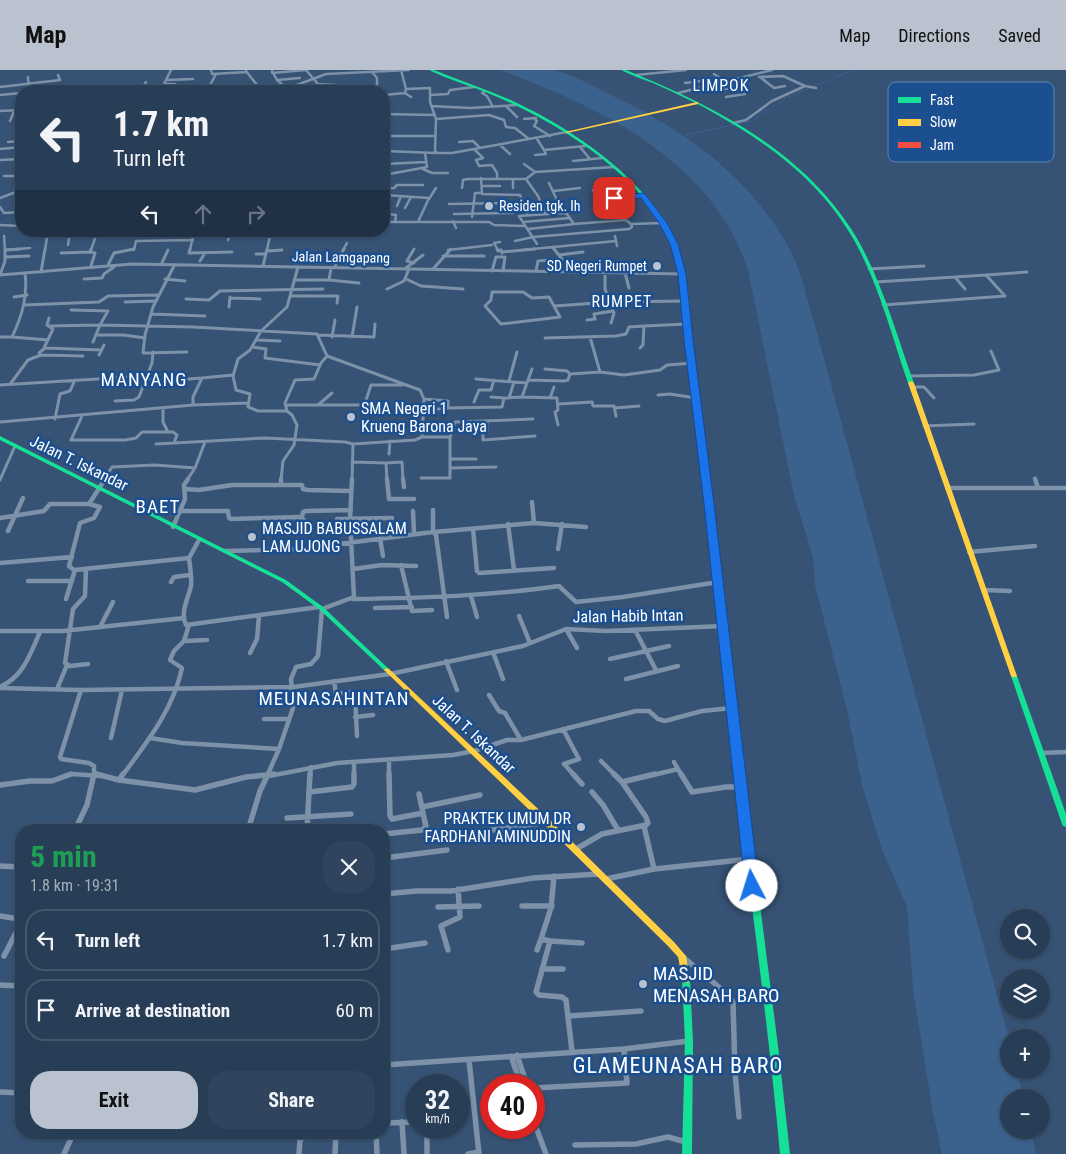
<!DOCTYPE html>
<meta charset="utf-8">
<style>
:root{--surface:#283e57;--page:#30455d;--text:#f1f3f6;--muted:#a5aeba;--line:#44576d;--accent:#b9c2ce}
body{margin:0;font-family:"Roboto Condensed",sans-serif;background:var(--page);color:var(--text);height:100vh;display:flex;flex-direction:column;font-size:19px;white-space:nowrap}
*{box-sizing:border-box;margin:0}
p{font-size:16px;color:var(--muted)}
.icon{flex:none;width:28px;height:28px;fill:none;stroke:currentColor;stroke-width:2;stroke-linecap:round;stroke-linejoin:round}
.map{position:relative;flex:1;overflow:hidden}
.details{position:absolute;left:15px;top:754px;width:375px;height:315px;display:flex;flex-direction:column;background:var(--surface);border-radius:20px;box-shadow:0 1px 4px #0004,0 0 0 1px var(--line)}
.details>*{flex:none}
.guide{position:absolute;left:15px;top:15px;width:375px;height:152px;border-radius:20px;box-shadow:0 1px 4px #0004,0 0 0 1px var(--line);background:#283e57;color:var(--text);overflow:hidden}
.buttons{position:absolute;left:1000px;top:839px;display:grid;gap:10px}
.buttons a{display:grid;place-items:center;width:50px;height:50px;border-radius:50%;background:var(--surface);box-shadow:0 1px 4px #0004,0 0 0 1px var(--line);font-size:25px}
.speed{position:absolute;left:405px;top:1004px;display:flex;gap:10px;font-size:25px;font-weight:700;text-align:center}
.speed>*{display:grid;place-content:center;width:65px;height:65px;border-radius:50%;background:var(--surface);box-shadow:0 1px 4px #0004,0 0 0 1px var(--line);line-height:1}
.speed small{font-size:12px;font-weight:400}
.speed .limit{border:8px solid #d22;background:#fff;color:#111}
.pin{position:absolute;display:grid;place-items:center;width:42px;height:42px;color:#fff;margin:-21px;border-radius:10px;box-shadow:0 2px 8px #0006}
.me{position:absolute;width:55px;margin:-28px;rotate:355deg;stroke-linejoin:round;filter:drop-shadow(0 0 4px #0008)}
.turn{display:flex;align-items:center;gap:18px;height:105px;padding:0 15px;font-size:22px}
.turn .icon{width:65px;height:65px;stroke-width:2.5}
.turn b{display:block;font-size:35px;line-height:42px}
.lanes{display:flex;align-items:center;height:48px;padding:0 15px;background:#0003;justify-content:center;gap:25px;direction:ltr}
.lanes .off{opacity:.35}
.round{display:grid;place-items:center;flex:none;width:52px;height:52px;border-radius:20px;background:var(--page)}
.headline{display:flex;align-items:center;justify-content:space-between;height:85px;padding:0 15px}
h1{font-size:30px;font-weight:700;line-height:38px;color:#1e9e55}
.primary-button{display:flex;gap:10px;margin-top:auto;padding:10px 15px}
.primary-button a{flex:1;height:58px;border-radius:20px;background:var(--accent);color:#111;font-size:20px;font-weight:700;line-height:58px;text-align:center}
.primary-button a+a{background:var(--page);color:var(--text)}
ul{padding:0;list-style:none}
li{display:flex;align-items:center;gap:15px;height:62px;margin:0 10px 8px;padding:0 5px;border:2px solid var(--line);border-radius:20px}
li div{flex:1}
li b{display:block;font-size:19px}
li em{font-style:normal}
header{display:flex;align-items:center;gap:30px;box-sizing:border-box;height:70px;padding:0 25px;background:var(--accent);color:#111}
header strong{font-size:24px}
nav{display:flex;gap:28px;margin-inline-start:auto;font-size:18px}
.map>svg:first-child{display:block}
</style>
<header>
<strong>Map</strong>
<nav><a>Map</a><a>Directions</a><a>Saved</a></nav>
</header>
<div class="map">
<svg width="1066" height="1084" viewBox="0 0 1066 1084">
<rect width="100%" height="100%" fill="#365274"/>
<path fill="#3b618d" d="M500,0C517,0 537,0 553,0C570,3 593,16 609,24C681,58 748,104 788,176C802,201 807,231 816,259L1009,969V1000H1017L1018,1003L1023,1027L1009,1028V1060H1031L1036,1084H942L933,1043L913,920L907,837L882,780L862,715L848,644L815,515L813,487L794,426L748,200C741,181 733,161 721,145C670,70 582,31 500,0Z"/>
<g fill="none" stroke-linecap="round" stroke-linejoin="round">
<path stroke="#3b618d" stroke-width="1" d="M685,65L752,51L786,28L853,0"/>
<path stroke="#7d92a8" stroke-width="2.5" d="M171,0L161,20L172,21
M211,0L212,4L247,2
M306,0L318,14L336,15V21
M246,1L261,20L266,21
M272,1L277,10L288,19
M272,3L306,0
M714,4L745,24L726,27
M636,5L686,0
M28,7L29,21
M759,7L783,6L805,16L816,18
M760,7L774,18L785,16
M166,10L193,9
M277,10L300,8
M146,12L141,20H161
M685,13L701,11
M164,14H175
M0,17L60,10L58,5
M360,18H372L377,15V8L372,2
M406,19L430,18V32L436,49L435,81L437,83H452L567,62
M711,20L737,18
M212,21L214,17L210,15L216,4
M281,21L326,4L409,0
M485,21L482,23L487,26L493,37
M405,23L411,27
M678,23L772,0
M0,25L21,23
M384,25L405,23L406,19L401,0
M430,25L448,24L450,20L474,17
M431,36L470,38L517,35
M506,36L517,47
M0,41L21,40
M384,44L433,45
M534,48L537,51L534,56L550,66
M436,49L489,45L504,50L506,57L515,58L529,69
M524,49L536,48
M10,51L14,41
M733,53L746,50L772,31L805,16
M18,55H21
M384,66H435
M537,69L544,80L585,76
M8,72L21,71
M459,72L473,71L479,77
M499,74L510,84
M580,77L590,89
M0,79L21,77
M474,79L483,88L476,90L479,96L492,95L497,103V109
M384,81L436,83
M535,85L546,84L544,80
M0,90L21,89
M573,91L602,88
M384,94L426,92
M524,94L535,102
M423,99L432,103H448
M384,105L427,97L425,83
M4,106H21
M481,108L482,124L520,125L527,144
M513,109V118
M526,109L538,126L545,143
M482,116H500
M462,118L463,110L468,109H526L535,102L614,97
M384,119L394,118L397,115H423
M593,120L597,128L600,129L643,125
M554,121L580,118
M384,125L429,128L418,152
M0,128L21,120
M429,129L436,118
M449,134L509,133
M397,136L401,126
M0,137L4,143L21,142
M405,138L411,127
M563,143L567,144L574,154L626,150L631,154
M389,144L396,145L395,152
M454,144L512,143
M472,147L475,123H482
M453,151L456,158
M384,152H489L494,155L525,156
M523,152L570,148
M0,155L21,156
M528,159L575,154
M4,166L5,180
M615,166L617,176
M228,170L231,161
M515,171L533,167L629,159L632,157L631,154L663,153
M537,174L519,146L563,143L549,113
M68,175L70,161
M553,177L555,180
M5,180L30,178
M45,180L48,161
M91,180L97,163L117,161
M134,180L136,171L193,170
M190,180L194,161
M267,180L271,161
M343,180L347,173
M448,180L492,175
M498,180L494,173L500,172
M522,180L616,171"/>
<path stroke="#7d92a8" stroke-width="3" d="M190,179L189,183L232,182
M414,179L407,191L414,193
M497,179L498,181L501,180L502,183
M5,180L20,179
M267,181L282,180
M502,182L535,179
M61,183L90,182
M256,184H265
M559,185L583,182
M443,186H484
M5,187L29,186
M200,191L205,183
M161,195L168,180
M91,196L95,183L90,182L91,179
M174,196L153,237L145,265L143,283L187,282
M263,196L267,179
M334,198L344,179
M406,198L423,185
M433,199L451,179
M869,199L924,196
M492,201L496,187H505L503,201
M536,201L538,191L562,189L554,179
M41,202L45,179
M605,203V219L614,243L611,253
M625,203L629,218
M0,205L132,194L682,204
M0,205L5,191V179
M986,205L1027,202
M84,209L102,208L104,204L114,197L108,195L114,183L134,179
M165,209L185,211
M406,209L421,216L463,219
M294,210H329L331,198
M329,210L359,213
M875,212L955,207L965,219
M387,219L404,211L409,199
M492,222H523L532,228L549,227L560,247L501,254L485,236L491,230Z
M290,226H338L337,233
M14,227L27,225
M230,228L260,229
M186,229L209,230L220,221L323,219
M125,232L155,231
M24,235L99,232L108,226L157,225
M883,235L1005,226L986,205L955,207
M555,236L610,232L685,231
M229,237L230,227
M71,240L108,241L100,255L193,257L317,264L327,286L420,320L424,329L422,367
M152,244L205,246
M587,250L595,249L594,244L613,241
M48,256L100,255L93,272
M96,265H124L145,268
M318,265L374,267L375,254
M0,267H12C22,246 28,226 25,203
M12,267L48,270
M332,267L335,250
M352,267L357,237
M590,267L600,302L624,305L660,300L667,295L693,293
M545,268L616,266L626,264L629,257L644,256
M257,270L280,271
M253,277L266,279L265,288L320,295
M44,278L53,259L47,255L49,248
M640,278L643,275L644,256L687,254
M41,285L39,283L45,278L101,280
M99,285L104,275
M545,299L567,301L570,304
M908,306L974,305L999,300L991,281
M202,308L233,305
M145,309L163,311L202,308L193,327V335
M476,309L527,313
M528,310L532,299
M509,311L517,282
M11,313L28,290L41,285L83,286
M0,315L146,306
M912,317H924L934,328
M658,325L670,324L696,328
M491,327L504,328
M522,327L557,328L558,340L555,342L558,355
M509,328L514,312
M550,328L554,317
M424,329L448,331V338L502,337L504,328L522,327L528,310L564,311L568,310L570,304L600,302
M115,331L134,330L139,327L152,293L153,282
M474,332L479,320H491L494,310
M558,334L592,332L593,336H614L616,346
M287,335H360L365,333L371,315H402
M318,335L332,323
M163,338V352L168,362
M615,338L639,336
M438,339L448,338
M287,341H258L248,337L250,324L236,320L233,306L238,289L250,280L261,261L287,237L298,197
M82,346L71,370H125L136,368L142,362H173L177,365L174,373
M55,349L60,324L70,321L75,310
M0,352L193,335L248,333
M487,352V361L483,363V370L535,366
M924,356L974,354
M450,367L455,352L533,349
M156,374L265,368L345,372L353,374L352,410
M353,374L415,370L422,367H450V408H421
M389,384L390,371
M450,389H476
M352,392L386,393L387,410
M386,393L402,392L403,410
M450,398L496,397
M1035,408L1036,410
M0,410L15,376
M104,410L112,397L155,395L195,398
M187,410L195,398L205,372
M281,410L283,391L294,375L297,355L292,345L287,341L285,333L295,310L314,309L321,293L327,286"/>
<path stroke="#7d92a8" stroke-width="4.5" d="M387,409L389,429H414
M403,409L404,417
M1035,409L1038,418
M281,415V409
M947,418H1066
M184,419L199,420L232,415H302L303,419L308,420L351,421
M89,434L105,409
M433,440V462L446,461L534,453L532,432
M180,441H228L229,448L231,449L299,447L304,450L303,461
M413,441L414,463
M302,447L303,442L306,441L351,440
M0,448L44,441L50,434H89L100,437L94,448L80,453L69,496L74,500L189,488C190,497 192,508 191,516C188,529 180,542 186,555L319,537
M272,448L273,462
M337,449L392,448
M534,453L586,457
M508,454L514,500
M173,457L185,429L184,415L188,409
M473,459L477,501
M8,461L23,428
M380,468L383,486
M558,479L562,454
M225,481L300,479L433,462L436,465L447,547
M969,482L1035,476
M189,488L199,470
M0,493L72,487
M401,495L412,541L432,540
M86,499L85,526L73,539L65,593L70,596L88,594
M353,499L382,495L416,496
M479,503L554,498
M28,511H72
M171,512L174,507L190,505
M984,520L1010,521
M471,526L477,547
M66,529L75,500
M353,529C422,528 490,526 559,516L576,532L623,527L718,512
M375,538L412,537
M519,546L530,573
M100,557L113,532
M566,559L577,578
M635,560L656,600
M0,561H63L184,548
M184,571L207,570
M493,582L503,609
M250,583L257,569L259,546
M610,589L669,576
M446,591L457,620
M626,609L678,596
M334,611L336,624L351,622L355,624L357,666
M0,617C24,606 30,584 40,562
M0,618L81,620L293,617L390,604L523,576L566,559L606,561L723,556
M57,619L67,595
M81,620L60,687L61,689L89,693L94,696V706
M489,625L499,641L505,643L521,670
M355,647L373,645
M264,649H288
M563,659L579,689L564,694L575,706
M111,668L122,620
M150,668L182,673L279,679
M1041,683L1066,682
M389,690V706
M601,691L616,706
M354,692V706
M674,692L682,706
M67,706L72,704L101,706
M122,706C147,672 173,640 182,598L170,590L174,581L184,571L189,555
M267,706L279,679L293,638L291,609L296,597L311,594L318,586L322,539L354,527L350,449L352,409
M269,706L337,693L453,685L474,681L507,670H521L636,641H649L658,649L665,651L702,641L732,638
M310,706L311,697
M649,706L678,699"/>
<path stroke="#7d92a8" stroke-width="5.5" d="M96,704L119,710L195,720L246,707L274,704
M389,704L390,746L392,749L423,743
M573,704L582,714
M614,704L622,712
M681,704L692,722L726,717H741
M119,710L123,704
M0,715L30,711H52L71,704
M309,722L310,704
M592,722L603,735L618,760
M422,737L480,725
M287,748L351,744
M644,756L654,799
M75,760L87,735L94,704
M248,760L260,721L268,704
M295,760L307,759
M307,760L309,722L352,717L354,714V704
M472,763L548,752
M384,764L422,760L426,757L419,724
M576,779L602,764L646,755L648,753L646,747L622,712L655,704
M384,788L447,780
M0,796L21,797
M554,806L551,838L541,869L550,871L536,922L539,925L562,927L566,930L572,981
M606,809L654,799L750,789
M384,824L416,821H451L533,808L600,804
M522,836H552
M438,837L479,836
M0,846L19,849L21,853L4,886
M550,871L582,873
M384,879L425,873
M448,880L441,856L460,847L458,819
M537,880L541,869
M683,887L726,923L733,932L735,1002L739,1047
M542,899H563
M0,915L21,916
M569,946L641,941
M517,985L527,1015
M511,986L521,1015
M469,990L479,1084
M384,995L624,979L689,971
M534,1018L627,1013L624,979
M0,1022L21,1023
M402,1052L404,1084
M534,1052L546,1084
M384,1053L416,1052
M427,1058V1084
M205,1062V1067
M376,1062L377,1084
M575,1075L636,1074L668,1067L686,1072
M64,1084L74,1062
M299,1084L300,1070L310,1062
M335,1084L336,1062
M468,1084L479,1082"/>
<path fill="#16e098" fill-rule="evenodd" d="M429,0H434C461,11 489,20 515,32C578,62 658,116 680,185C692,220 690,262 694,298V299H690V298C686,262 687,220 676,185C654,116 576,64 513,34C496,26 479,19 461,13C450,9 439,5 429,0Z
M621,0H626C714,36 804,81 855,165C882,210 896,264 914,313L913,314H909L908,313C891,264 878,210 851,165C820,113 772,76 721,47C699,34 676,23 653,13C642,9 631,5 621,0Z
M0,366L286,510L323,537L390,600L389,601H385L319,539L282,512L0,370Z
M1014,604L1017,606L1066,744V757L1063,756L1062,754L1011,606Z
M735,683H739L741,685L779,984L790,1084H780C768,951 749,818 733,685Z
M686,907L689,908L690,910L693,971L692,1084H682L685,971L682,910L683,908Z"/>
<path fill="#ffcf43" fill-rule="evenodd" d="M697,32H698V34L567,63L565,62Z
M690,297H694V298L720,502L717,504L714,502L690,298Z
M911,311L914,313L1017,606L1016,607H1012L1011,606L908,313Z
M387,598L389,599L551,751L674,872L686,886L690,910L689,912L686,913L683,912L678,887L668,876L545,755L385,601L384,600L385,599Z"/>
<path fill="#f24e42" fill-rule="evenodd" d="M717,500L720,502L741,685L739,687H735L733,685L714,502Z"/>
</g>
<path fill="#1a73e8" stroke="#114b97" d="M643,123L645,124L667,153L678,174L686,204L693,270L714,434L759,816L757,819L752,821L747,819L745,816L704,434L684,270L678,204L670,174L659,153L641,128L614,130L610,128L614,126Z"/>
<g fill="#b9c2ce" stroke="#1b4f8f" stroke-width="2">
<circle cx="489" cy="136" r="5"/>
<circle cx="657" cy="196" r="5"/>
<circle cx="351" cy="347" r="5"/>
<circle cx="252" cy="467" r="5"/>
<circle cx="581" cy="757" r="5"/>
<circle cx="643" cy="914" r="5"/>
</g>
<g text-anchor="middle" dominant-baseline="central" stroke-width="5" stroke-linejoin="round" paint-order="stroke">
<g font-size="14" fill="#fff" stroke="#1b4f8f" text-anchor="start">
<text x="499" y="136">Residen tgk. Ih</text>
<text x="647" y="196" text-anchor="end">SD Negeri Rumpet</text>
</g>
<g font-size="14" fill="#fff" stroke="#1b4f8f">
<text transform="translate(341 187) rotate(1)">Jalan Lamgapang</text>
</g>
<g font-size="16" letter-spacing="1" fill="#fff" stroke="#1b4f8f">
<text x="721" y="15">LIMPOK</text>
<text x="622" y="231">RUMPET</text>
</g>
<g font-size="16" fill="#fff" stroke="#1b4f8f" text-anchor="start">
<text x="361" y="338">SMA Negeri 1<tspan x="361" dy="18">Krueng Barona Jaya</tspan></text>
<text x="262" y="458">MASJID BABUSSALAM<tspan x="262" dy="18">LAM UJONG</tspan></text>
<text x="571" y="748" text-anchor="end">PRAKTEK UMUM DR<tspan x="571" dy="18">FARDHANI AMINUDDIN</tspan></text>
</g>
<g font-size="16" fill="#fff" stroke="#1b4f8f">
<text transform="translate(79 393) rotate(26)">Jalan T. Iskandar</text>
<text transform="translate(628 546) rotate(-1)">Jalan Habib Intan</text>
<text transform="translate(474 664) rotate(43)">Jalan T. Iskandar</text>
</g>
<g font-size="19" letter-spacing="1" fill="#fff" stroke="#1b4f8f">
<text x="144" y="309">MANYANG</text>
<text x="158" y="436">BAET</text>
<text x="334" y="628">MEUNASAHINTAN</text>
</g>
<g font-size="19" fill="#fff" stroke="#1b4f8f" text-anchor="start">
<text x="653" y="903">MASJID<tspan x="653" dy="22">MENASAH BARO</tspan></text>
</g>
<g font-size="22" letter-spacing="1" fill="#fff" stroke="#1b4f8f">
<text x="678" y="995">GLAMEUNASAH BARO</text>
</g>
</g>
<rect x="888" y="12" width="166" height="80" rx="8" fill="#1b4f8f" stroke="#5f84b1" stroke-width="1"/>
<rect x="898" y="27" width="23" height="6" fill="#16e098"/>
<rect x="898" y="49" width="23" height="7" fill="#ffcf43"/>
<rect x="898" y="72" width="23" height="6" fill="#f24e42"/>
<g font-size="14" fill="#fff">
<text x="930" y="35">Fast</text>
<text x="930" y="57">Slow</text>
<text x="930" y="80">Jam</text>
</g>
</svg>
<div class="buttons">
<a><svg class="icon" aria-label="search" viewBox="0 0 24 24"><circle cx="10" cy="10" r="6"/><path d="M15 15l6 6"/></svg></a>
<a><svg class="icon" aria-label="layers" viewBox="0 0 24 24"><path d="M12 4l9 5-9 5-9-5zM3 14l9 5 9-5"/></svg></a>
<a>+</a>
<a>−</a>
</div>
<div class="speed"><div>32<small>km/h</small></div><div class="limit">40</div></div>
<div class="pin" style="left:614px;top:128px;background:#d93025"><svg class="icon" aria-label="arrive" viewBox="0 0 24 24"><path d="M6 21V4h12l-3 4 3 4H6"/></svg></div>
<svg class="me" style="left:752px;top:816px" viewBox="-20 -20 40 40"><circle r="19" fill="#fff"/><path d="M0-13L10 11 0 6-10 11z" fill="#1a73e8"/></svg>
<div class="guide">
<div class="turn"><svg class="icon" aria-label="left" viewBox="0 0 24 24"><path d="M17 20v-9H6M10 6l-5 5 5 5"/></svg><div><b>1.7 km</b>Turn left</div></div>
<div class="lanes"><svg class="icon" aria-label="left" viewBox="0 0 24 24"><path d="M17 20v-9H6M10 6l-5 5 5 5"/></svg><svg class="icon off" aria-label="ahead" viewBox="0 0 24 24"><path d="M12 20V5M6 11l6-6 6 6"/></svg><svg class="icon off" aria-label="right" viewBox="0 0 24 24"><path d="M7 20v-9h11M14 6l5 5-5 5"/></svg></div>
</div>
<section class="details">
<div class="headline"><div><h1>5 min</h1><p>1.8 km · 19:31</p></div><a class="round"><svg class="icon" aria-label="close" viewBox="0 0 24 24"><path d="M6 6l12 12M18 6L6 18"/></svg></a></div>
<ul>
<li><svg class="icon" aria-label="left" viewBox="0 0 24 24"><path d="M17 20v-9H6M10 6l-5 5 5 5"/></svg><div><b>Turn left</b></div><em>1.7 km</em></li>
<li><svg class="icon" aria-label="arrive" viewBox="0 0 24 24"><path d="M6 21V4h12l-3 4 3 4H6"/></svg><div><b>Arrive at destination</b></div><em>60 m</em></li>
</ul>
<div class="primary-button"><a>Exit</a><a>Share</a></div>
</section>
</div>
